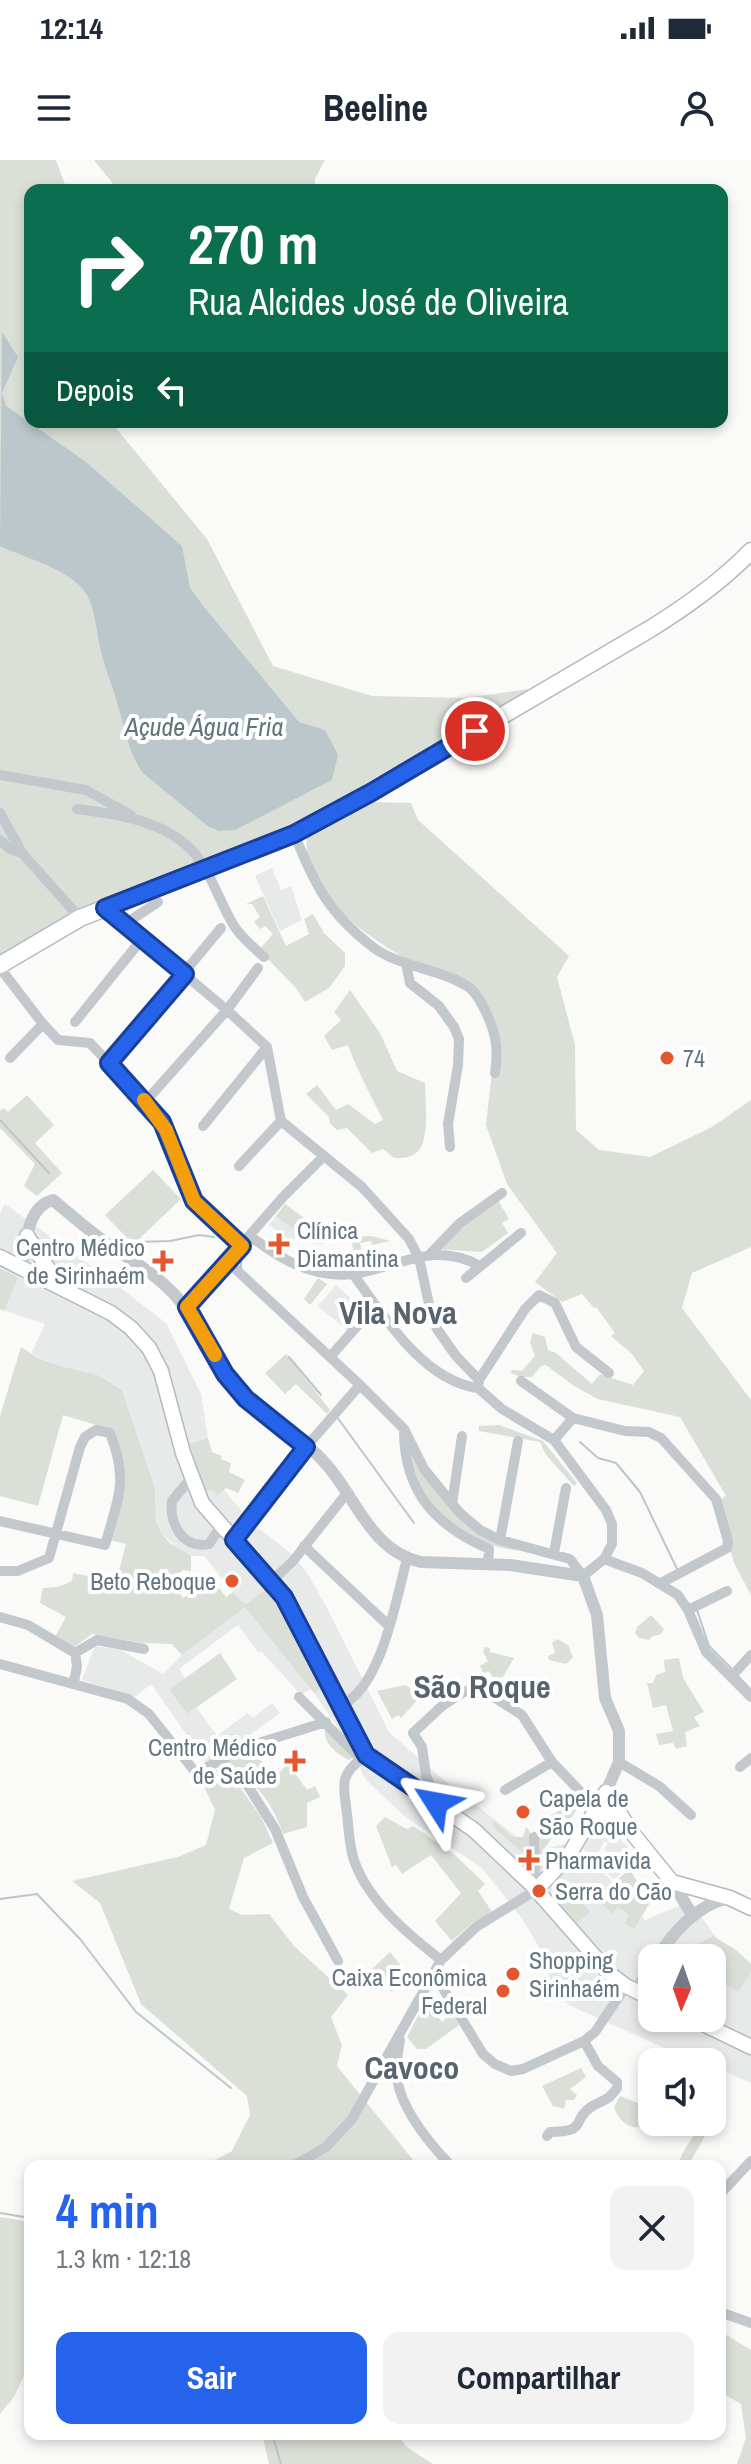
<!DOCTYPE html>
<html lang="pt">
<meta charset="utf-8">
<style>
:root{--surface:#fff;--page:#f2f2f3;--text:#1f2937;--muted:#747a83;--accent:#2563eb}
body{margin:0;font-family:"Archivo Narrow",sans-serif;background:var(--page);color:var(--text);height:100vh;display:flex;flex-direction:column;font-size:30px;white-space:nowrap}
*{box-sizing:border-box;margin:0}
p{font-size:26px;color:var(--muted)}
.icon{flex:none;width:44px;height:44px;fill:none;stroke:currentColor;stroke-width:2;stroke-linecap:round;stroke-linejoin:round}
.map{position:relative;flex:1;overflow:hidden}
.details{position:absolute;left:24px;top:2000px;width:702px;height:280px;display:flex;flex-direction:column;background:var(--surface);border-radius:16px;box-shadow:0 4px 12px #0003}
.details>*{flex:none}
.hud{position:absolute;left:24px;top:24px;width:704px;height:244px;border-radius:16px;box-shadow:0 4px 12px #0003;background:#0b6e4f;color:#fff;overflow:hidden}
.needle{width:52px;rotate:182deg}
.tools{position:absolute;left:638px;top:1784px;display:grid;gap:16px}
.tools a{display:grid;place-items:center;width:88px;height:88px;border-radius:16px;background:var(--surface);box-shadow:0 4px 12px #0003;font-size:40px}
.pin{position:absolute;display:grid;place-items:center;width:68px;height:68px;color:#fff;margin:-34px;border:4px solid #fff;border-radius:50%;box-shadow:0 2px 8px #0007}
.me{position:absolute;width:88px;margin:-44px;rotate:304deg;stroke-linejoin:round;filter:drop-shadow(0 0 6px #0008)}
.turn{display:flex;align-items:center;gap:28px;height:168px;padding:0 32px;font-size:36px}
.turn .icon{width:104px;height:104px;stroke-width:2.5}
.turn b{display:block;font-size:56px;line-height:68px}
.then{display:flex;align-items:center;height:76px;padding:0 32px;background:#0003;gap:16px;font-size:30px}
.round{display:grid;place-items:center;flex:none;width:84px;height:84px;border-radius:16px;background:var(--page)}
.headline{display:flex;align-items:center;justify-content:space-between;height:136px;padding:0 32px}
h1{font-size:48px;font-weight:800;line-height:60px;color:var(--accent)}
.action{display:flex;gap:16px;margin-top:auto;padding:16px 32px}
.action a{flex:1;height:92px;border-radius:16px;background:var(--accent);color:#fff;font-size:32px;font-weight:800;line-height:92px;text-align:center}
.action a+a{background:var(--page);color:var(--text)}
.status{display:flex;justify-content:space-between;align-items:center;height:56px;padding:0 40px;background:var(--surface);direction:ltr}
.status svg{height:22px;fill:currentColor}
header{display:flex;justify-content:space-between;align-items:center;height:104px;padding:0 32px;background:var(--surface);font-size:36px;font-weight:800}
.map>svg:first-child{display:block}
</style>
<div class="status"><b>12:14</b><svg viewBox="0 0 49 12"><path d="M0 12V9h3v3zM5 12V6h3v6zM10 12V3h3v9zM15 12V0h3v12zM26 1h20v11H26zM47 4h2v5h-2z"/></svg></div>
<header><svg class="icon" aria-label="menu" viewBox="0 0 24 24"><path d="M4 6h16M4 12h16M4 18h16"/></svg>Beeline<svg class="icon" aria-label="person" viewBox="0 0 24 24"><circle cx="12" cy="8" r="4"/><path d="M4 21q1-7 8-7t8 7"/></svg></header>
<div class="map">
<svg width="751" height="2304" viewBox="0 0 751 2304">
<rect width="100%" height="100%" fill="#fafaf8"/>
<path fill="#e8e9e9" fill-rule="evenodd" d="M272,708L281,730L291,726L302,760L280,771L255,716Z
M5,1044L105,1116L166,1163L201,1234L208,1278L189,1284L207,1332L213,1329L217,1336L224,1330L252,1363L293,1395L309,1416L329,1452L389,1572L446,1622L535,1691L573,1682L616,1725L645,1760L683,1744L700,1755L736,1805L751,1814V1923L712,1906V1902H702L662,1887L569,1845L552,1827L545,1797L521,1757L482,1708L403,1655L366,1620L345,1578L311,1529L301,1535L261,1491L258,1492L238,1465L179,1509L185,1519L169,1531L187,1554L197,1548L217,1576L247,1553L253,1558L272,1543L280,1553L212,1602L205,1601L151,1524L135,1537L82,1520L95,1486L121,1490L163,1514L182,1495L245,1446L204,1396H191L180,1390L161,1373L156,1361L155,1328L122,1230L98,1215L60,1206L31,1194L45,1164L0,1149V1053ZM652,1798H712V1858H652Z
M285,1044L322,1071L326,1078L324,1084H314L299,1073L292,1082L269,1065Z
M336,1125L366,1152L348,1171L318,1146Z
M598,1663L615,1674L612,1680L616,1675L638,1698L614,1720L599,1705L610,1695L604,1689L608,1683L604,1682L595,1698L583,1689L588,1680L586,1678L589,1672L592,1674Z"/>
<path fill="#dadfd7" d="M0,0H56L67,30H30V262H111L207,379L273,506L372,536L466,538L530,529L512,539L516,559L204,708L0,796Z
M94,0H325L315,19V30H118Z
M372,642L411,643L418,660L569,796L557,817L575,885L576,970L599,990L650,997L712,967L751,940V1087L692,1113L682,1148L751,1240V1435L734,1403L717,1342L726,1336L680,1257L598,1239L574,1226L546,1205L541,1206L532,1217H520L511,1213L512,1210L522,1211L535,1196L530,1182L533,1173L545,1177L548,1190L556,1193L592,1224L600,1214L633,1225L644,1211L632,1194L611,1176L615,1173L596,1147L594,1148L582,1134L562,1142L535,1122L557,1093L507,1024L486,965L495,885L480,838C423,808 299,754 307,677Z
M263,736L286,786L309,774L304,759L313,754L324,773L345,793V806L329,828L305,842L296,828L259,790L273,774L265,766L260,769L254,762L260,757L252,744H246Z
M350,830L380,873L397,911L425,923C425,940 430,975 419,990C413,998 403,998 394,998L383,989L372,993L347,968L337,970L330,963L329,957L306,934L317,925L336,950L348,944L375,964L383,960C371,935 357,911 348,885L332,890L324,876L341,860L334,852Z
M27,935L54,965L35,983L62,1013L37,1036L24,1026L35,1004L0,968V951L4,948L8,952Z
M153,1010L181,1039L138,1080L127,1078L105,1055Z
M498,1040L509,1059L502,1063L508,1073L482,1092L437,1089L475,1053Z
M285,1044L308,1061L299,1073L276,1056Z
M371,1076L391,1081L372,1085L371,1081L360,1083L364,1105L356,1106L351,1077Z
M0,1109L18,1117L4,1151L0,1149Z
M318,1118L327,1124L310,1145L304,1139Z
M21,1187L36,1197L60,1206L98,1215L122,1230L155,1328L156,1361L161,1373L170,1383L191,1396V1411L183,1410L170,1420L183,1438L213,1420L226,1437L233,1432L245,1445L268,1428L292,1464L325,1526L314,1533L245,1447L182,1495L172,1484L143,1483L92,1474L73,1488L55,1477L66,1457L40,1443L43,1428L58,1427L72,1421L73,1413L116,1422L126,1384L110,1380C124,1328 133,1320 109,1269L63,1255L38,1346L0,1336V1256Z
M286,1194L330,1250L327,1254L296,1224L285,1234L265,1213Z
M499,1265L543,1281L577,1323L574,1326L546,1295L540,1282L479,1271V1266Z
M208,1278L212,1292L222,1296L221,1299L231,1303L229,1312L245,1320L238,1333L226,1328L217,1336L213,1329L206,1332L189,1284Z
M408,1283L457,1353L519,1391C453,1381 420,1349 408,1283Z
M651,1455L664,1469L661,1474L653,1476L649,1480L639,1478L635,1473L637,1467Z
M557,1479L568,1485L573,1497L566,1504L549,1500L548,1496L555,1493L552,1483Z
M485,1487L490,1488V1492L514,1498L503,1517L494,1519L489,1511L484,1514L480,1506L488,1501L483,1492Z
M220,1493L237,1519L187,1554L169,1530Z
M679,1498L683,1518L704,1552L694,1557L700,1566L685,1572L687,1586L676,1589L673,1583L659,1585L656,1574L673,1571L666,1545L653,1548L647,1523H653L656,1515L665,1512L664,1500Z
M405,1525L422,1535L401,1558L399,1555L392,1559L377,1531Z
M325,1569L355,1596L349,1600C336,1593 324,1585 325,1569Z
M249,1590L276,1615L288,1604L307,1630L315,1626L320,1637L307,1643V1667L283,1674C272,1642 251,1609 213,1608Z
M197,1611L234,1619L261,1657L273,1683L244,1698L229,1749L242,1755L269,1754L295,1787L348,1835L331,1857L342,1885L337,1906L418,2006H204L232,1991L250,1955L247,1936L141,1844L100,1743L72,1721L178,1697L206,1685L215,1650Z
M576,1635L582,1642L562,1671L558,1669L544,1689L554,1696L538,1713V1660L558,1652L553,1643L562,1636L568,1642Z
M385,1657L407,1669L413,1666L454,1694L485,1724L478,1731L493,1753L472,1763L452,1781L435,1761L461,1733L431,1695L402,1714L396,1705L392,1707L376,1666Z
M493,1660L512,1677H523L526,1667L530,1672V1689L522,1692L493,1667Z
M629,1709L651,1741L634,1769L625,1763L629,1754L618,1747L613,1754L596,1739Z
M568,1728L590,1752L577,1763L556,1739Z
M713,1776L736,1790L751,1804V1812L738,1832L712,1817V1798H689L698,1784Z
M390,1792L406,1812L392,1832L375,1817L371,1810Z
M440,1838L432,1850L442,1862L452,1853L459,1865L426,1889H417L407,1877C415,1863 422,1842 440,1838Z
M581,1908L586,1917L570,1929L577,1935L574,1940H566L564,1949L553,1946L542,1926Z
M620,1936L651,1948L647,1965C631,1972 619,1962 614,1947Z
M712,1939L722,1946L688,2006H678L682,1994L702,1962H712Z
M0,2057L30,2062V2203L14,2237L0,2254Z
M720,2171L751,2190V2304H737L746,2278L741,2244L720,2232Z
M262,2274H396L408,2288L433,2304H269Z"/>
<path fill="#bbc7cb" d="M2,172L18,197L2,233L6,246L86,302L182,386L190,428L204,447L299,562L325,570L338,595L332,620L235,670L219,671L209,667L144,614C129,596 125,568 118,546C113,526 104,507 100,487C96,469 95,443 82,428C63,407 25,398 0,386Z"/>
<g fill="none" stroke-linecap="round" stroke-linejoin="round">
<path stroke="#bbc7cb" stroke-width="2" d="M0,960L49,1013
M136,1082L170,1081L199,1075L214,1077
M241,1094V1108
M289,1197L321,1235
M337,1257L414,1363
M580,1282L598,1298L616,1303L640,1332L678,1411
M697,1450L709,1486L731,1508
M738,1516L751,1530
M0,1739L37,1734L80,1779L136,1852L231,1928
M0,2053L30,2058
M272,2274L281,2304"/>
<defs>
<path id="secondary" d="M27,1076L58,1124
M0,1097L111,1153L131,1168L149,1188L161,1211L183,1293L202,1343L284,1437L368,1597L474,1670L532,1725L610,1814L626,1826L652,1839
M596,1648L629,1669L672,1722L730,1738L751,1748
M536,1730L569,1695L606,1632L627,1665
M691,1858L751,1887"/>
<path id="primary" d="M0,805L80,758L294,674L372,632L650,469C687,446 721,422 751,391"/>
</defs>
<use href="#secondary" stroke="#b3babf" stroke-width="17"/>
<use href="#primary" stroke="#b5babe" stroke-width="19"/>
<path stroke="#c3c8cc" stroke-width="10" d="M0,615L86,630L131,655
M77,649C117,654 168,661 196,695C213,717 220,743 234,766C242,778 254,788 264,797
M0,653L22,693L80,758
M294,674C316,726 327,752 374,788C400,807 445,810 470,828C479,836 484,848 489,859C497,878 498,893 495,913
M0,680L10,689L22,693
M105,748L227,850L267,887L281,961L362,1027L409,1079L419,1098L431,1153L437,1169L456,1196L479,1220L478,1228L502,1249L554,1280L606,1350L612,1364V1384L604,1399L583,1416L570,1399L500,1380L480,1370L459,1352L424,1309L404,1269L360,1225L228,1102
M125,764L158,742
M406,803L410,823L439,846L454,867L459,879L458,905L448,964L450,987
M0,808L43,864L58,880L90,883L158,956L194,1041L242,1086
M75,862L142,779
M10,898L43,864
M109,903L221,768
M146,941L227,850L258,808
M203,966L267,887
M239,1006L281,961
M250,1076C280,1099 314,1119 353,1114C400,1107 434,1080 480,1106
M430,1094L460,1063L502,1033
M353,1114C383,1155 423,1221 478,1228
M466,1118L521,1073
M187,1147L283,1037L324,996
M330,1197L366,1156
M479,1220L525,1149L539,1135L555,1143L576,1187L609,1213
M521,1221L573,1258L625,1271L649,1272L661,1278L716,1339L728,1381L727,1388L661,1423
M404,1273C405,1333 436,1366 489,1389L488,1404
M554,1280L573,1258
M191,1318L172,1341C169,1363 183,1390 209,1384L221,1366
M452,1344L462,1276
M0,1361L105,1385C118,1338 129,1322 110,1273L96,1270L85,1277L80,1287L49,1398L18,1411H0
M234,1380L306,1287L360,1225
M500,1380L518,1281
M304,1386L389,1466
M554,1393L566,1328
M604,1399L642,1413L678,1435L688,1450L706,1492L751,1537
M272,1421L293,1401L347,1333
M688,1450L727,1431
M0,1457L28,1465L75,1493L77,1506L74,1522
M75,1493L97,1480L144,1489
M0,1504L128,1539L149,1554L196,1613L243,1588L326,1562
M731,1517L751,1495
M299,1537L361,1599C338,1617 344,1627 347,1654C349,1670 349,1688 355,1703C370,1743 409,1775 441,1800
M341,1545C382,1528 396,1438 407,1399
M619,1602L659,1626L691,1655
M740,1607L751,1598
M203,1610L214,1615L237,1619L248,1626L275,1669L303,1737L338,1801
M505,1630L552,1602
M436,1643L426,1615L422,1587L413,1573L442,1546L465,1531L492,1536L522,1555L552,1602L596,1648
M534,1677L535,1728
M438,1807L441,1825L483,1894L495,1904L511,1911L523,1909L584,1881L595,1872L626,1826
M400,1880C398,1893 395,1906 397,1919C402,1950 430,1984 451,2006
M547,1976L550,1972C590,1971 570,1961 591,1947C604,1939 607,1942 617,1928V1922L598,1906L584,1881
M293,2006L326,1987L352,1959L441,1800L476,1767L536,1730
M720,2034L751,2001
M720,2152L751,2163"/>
<path stroke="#c3c8cc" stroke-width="12" d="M22,1107C26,1085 26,1047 53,1040C70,1054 87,1069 105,1082C129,1099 153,1112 173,1133C199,1160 211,1196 234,1225C259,1258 299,1273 326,1304C357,1339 371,1391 421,1402L510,1405L583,1416L597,1455L605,1538L619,1571V1602L606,1632
M672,1722L693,1756
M657,1798C673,1772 698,1744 729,1738
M636,1831L652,1805"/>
<use href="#secondary" stroke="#fff" stroke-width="14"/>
<use href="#primary" stroke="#fff" stroke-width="16"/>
</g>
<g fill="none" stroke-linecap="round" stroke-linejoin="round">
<defs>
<path id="route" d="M436,1643L366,1595L284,1437L234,1380L306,1287L246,1239L225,1214L187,1147L242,1086L194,1041L162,962L109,903L185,814L105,748L294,674L372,632L475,571"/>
</defs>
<use href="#route" stroke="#184099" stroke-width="20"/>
<use href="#route" stroke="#2563eb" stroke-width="14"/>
<path stroke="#f59e0b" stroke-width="14" d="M144,940L166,970L194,1041L242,1086L187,1147L215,1195"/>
</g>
<g fill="#e4572e" stroke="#fff" stroke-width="3">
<circle cx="667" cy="898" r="8"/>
<path d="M275 1072h8v8h8v8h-8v8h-8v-8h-8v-8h8z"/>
<path d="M159 1089h8v8h8v8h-8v8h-8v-8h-8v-8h8z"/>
<circle cx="232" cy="1421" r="8"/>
<path d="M291 1589h8v8h8v8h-8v8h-8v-8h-8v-8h8z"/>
<circle cx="523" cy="1652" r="8"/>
<path d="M525 1688h8v8h8v8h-8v8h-8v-8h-8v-8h8z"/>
<circle cx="539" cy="1731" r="8"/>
<circle cx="513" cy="1814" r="8"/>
<circle cx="503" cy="1831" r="8"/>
</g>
<g text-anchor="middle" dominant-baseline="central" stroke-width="8" stroke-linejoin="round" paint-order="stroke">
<g font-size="24" fill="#657683" stroke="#fff" text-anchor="start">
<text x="683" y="898">74</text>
<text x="297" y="1070">Clínica<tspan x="297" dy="28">Diamantina</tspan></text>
<text x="145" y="1087" text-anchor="end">Centro Médico<tspan x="145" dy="28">de Sirinhaém</tspan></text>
<text x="216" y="1421" text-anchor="end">Beto Reboque</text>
<text x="277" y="1587" text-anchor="end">Centro Médico<tspan x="277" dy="28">de Saúde</tspan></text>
<text x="539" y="1638">Capela de<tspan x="539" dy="28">São Roque</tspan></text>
<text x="545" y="1700">Pharmavida</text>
<text x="555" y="1731">Serra do Cão</text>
<text x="529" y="1800">Shopping<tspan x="529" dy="28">Sirinhaém</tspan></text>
<text x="487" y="1817" text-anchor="end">Caixa Econômica<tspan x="487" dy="28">Federal</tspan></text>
</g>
<g font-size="26" font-style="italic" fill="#60757c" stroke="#fff">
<text x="204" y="566">Açude Água Fria</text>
</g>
<g font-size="32" font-weight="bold" fill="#57646e" stroke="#fff">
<text x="398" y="1152">Vila Nova</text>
<text x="482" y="1526">São Roque</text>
<text x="412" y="1907">Cavoco</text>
</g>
</g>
</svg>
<div class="tools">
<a><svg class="needle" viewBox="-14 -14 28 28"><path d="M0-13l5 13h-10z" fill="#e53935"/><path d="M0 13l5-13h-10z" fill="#747a83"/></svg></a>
<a><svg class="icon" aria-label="sound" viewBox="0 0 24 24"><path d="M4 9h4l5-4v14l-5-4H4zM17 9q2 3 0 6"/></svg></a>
</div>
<div class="pin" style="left:475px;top:571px;background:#d93025"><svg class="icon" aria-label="arrive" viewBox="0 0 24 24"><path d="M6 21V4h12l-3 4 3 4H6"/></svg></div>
<svg class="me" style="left:436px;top:1643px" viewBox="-20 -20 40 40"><path d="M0-17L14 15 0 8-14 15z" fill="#2563eb" stroke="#fff" stroke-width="4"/></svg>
<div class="hud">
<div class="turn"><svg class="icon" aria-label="right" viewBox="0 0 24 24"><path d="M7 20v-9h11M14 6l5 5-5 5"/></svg><div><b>270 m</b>Rua Alcides José de Oliveira</div></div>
<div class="then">Depois<svg class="icon" aria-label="left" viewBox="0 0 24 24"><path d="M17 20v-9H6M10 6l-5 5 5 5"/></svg></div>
</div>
<section class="details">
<div class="headline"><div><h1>4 min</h1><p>1.3 km · 12:18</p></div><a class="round"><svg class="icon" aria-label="close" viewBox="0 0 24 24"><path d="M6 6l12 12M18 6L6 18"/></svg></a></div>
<div class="action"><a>Sair</a><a>Compartilhar</a></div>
</section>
</div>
